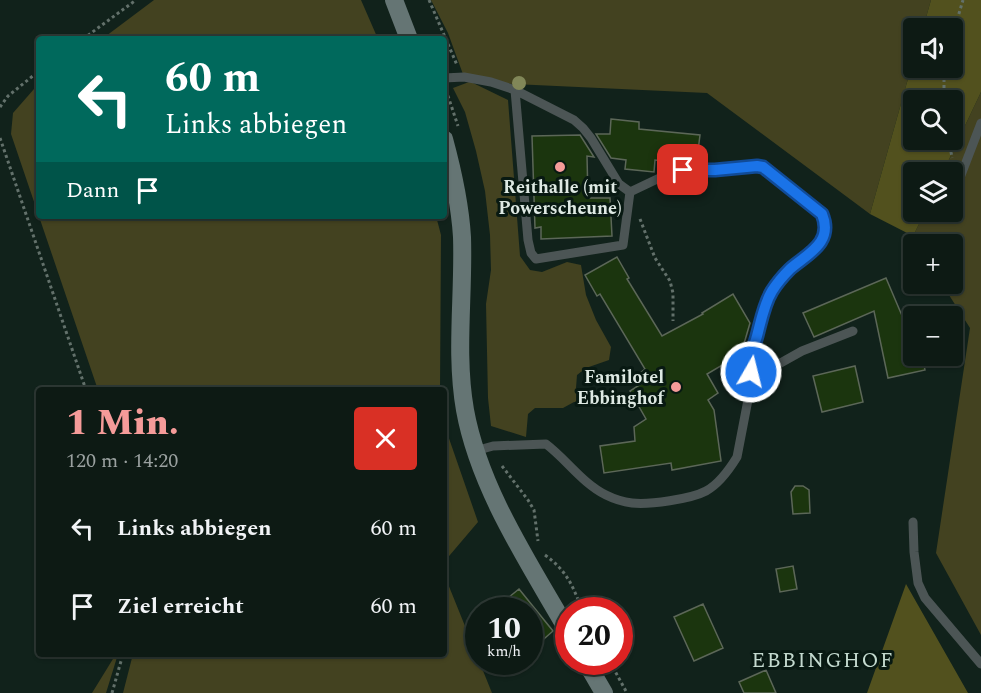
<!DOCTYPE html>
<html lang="de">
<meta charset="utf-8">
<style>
:root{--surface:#0d1a14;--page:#1b2722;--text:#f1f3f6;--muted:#9aa1a0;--line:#2d3834;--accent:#f59b99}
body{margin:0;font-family:Spectral,serif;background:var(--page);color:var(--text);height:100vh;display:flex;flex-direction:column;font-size:22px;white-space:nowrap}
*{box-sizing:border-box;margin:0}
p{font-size:20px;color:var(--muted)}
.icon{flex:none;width:33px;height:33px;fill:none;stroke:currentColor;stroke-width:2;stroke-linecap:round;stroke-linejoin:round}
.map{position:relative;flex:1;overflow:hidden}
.sheet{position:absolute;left:36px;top:387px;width:411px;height:270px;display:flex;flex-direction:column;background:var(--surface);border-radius:6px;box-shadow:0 2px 4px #0004,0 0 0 2px var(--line)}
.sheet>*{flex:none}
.hud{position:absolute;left:36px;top:36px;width:411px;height:183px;border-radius:6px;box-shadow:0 2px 4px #0004,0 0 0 2px var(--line);background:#00695c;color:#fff;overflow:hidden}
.fabs{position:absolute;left:903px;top:18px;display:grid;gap:12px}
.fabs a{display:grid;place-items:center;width:60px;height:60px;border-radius:6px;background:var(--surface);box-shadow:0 2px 4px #0004,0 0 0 2px var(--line);font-size:30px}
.speed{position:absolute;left:465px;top:597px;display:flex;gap:12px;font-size:30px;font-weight:700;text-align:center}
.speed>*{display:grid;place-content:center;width:78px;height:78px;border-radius:50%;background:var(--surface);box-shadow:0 2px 4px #0004,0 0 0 2px var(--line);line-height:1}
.speed small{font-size:15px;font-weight:400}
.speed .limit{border:9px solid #d22;background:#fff;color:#111}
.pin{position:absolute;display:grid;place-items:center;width:51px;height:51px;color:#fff;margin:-26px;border-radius:12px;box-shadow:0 3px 9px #0006}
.me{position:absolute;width:66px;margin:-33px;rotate:8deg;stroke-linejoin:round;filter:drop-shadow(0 0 4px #0008)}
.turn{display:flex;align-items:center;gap:21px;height:126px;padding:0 30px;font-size:27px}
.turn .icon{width:78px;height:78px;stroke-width:2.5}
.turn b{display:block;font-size:42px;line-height:51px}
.then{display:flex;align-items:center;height:57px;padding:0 30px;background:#0003;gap:12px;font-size:22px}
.round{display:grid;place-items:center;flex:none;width:63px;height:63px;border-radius:6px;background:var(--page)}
.summary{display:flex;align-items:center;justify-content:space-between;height:102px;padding:0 30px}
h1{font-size:36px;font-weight:800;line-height:45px;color:var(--accent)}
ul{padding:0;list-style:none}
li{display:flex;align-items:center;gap:18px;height:78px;padding:0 30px}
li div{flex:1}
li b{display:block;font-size:22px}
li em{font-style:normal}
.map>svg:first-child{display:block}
</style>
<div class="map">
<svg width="981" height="693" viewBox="0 0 981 693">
<rect width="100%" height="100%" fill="#11221b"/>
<path fill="#434220" d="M154,0H361L378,39H102Z
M431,0H931L923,28H914L913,61L870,214L707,93L471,82L508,100L520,256L530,270L542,272L567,262L581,265L586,295L596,320L611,347L609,360L586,368L577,375L576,388L588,402H574L563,408H535L528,414L526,437L491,426L488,398L486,304L491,270L490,235L485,191L476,151L465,112L453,88L469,82L464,77L448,33Z
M39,86V216H436L441,235L440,390H98L11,134L13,113L34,89Z
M981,92V635L936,553L970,328L942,284H952V244H918L913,236L925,212H952V172H943Z
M444,424L478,522L444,562Z
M444,574L492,693H123L133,654H444Z
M116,654H118L106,693H92Z"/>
<path fill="#52511e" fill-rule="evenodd" d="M931,0H981V92L943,172H914V212H925L913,236L870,214L913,61L914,68H952V28H923ZM914,100H952V140H914Z
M906,584L968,693H867Z"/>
<path fill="#1b350e" stroke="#5c6758" stroke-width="1.5" d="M611,119L639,122V129L700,135L698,151L689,150L688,163L655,160L654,172L625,169L626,160L611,158L596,134H610Z
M580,135L594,157L587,156L588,198H610L612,236L541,239V227L535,228L532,136Z
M617,257L629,278L627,279L662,336L703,314L702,313L733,294L750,323L741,354L707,374L718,393L708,400L714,410L721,461L672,470L671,463L604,473L600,446L635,441L634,427L646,419L630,391L644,382L639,374L645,369L600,294L597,296L585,275Z
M886,278L903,318L914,316V356H922L925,370L888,378L874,311L814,337L803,313Z
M855,366L863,402L822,412L813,376Z
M795,486H803L809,490L810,513L793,514L791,492Z
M793,566L797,589L780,592L776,569Z
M519,589L553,631L537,645L530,636V610H493Z
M703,604L723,648L694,661L674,617Z
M766,670L776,693H744L739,682Z"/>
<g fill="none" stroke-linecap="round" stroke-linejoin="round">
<path stroke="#63716b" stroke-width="3" stroke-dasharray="3 3" stroke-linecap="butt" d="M429,0L457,65
M952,37L963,0
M83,39L136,0
M446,90L458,126
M944,100V68
M0,107L8,96L39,71
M0,138L86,390
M949,140L952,158
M640,219L655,258L670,281L673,293V321
M502,466L528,500L534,510L538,541
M545,555C567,571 573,586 582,610
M610,662L627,693
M112,693L123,654"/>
<path stroke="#4c5555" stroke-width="9" d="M444,78L464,77L491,82L515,90L574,120L583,128L591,138L619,184L630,192L623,245L536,259L531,253L528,240L515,90
M958,183L981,123
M752,379L802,351L853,331
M475,451L493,446L546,444C567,460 582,483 606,495C614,499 624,502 632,503C649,505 691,499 706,491C719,484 729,470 737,457L752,379L751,358L765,308L771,293L780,280L790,269L813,252L821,241L825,231L824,218L822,214L763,167L757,166L715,170H683L672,172L630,192
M913,522L914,552L918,583L925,598L981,664"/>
<path stroke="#657574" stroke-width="18" d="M394,0L409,39
M444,139C453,172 460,204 462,237C464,295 455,353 465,410C479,488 529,563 568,631
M586,662L604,693"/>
</g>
<circle fill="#818758" cx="519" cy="83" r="7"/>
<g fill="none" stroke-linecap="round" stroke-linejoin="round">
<defs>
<path id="route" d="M683,170H715L757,166L763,167L822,214C834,243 807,254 790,269C783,276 777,283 772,291C764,304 761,321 757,336C755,343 752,351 751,358C751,363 751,368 751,372"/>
</defs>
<use href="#route" stroke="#114b97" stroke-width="15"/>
<use href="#route" stroke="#1a73e8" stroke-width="10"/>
</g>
<g fill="#f59b99" stroke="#081912" stroke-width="2">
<circle cx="560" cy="167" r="6"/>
<circle cx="676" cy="387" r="6"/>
</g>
<g text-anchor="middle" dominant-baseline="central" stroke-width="6" stroke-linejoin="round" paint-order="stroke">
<g font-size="18" font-weight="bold" fill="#dee9e3" stroke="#081912">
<text x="560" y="187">Reithalle (mit<tspan x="560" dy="21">Powerscheune)</tspan></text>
<text x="664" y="377" text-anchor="end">Familotel<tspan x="664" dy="21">Ebbinghof</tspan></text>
</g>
<g font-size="21" letter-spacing="1.5" fill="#c3d9ce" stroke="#081912">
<text x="823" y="661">EBBINGHOF</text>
</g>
</g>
</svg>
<div class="fabs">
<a><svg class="icon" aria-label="sound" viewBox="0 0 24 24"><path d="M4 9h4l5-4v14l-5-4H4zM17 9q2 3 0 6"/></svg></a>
<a><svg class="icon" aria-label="search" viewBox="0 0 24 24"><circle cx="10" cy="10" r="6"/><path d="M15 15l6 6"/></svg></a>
<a><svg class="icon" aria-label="layers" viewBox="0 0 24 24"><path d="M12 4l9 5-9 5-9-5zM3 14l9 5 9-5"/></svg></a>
<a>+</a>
<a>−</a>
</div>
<div class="speed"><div>10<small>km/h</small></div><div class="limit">20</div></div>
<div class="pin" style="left:683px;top:170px;background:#d93025"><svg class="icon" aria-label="arrive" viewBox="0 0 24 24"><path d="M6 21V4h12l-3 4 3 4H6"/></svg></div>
<svg class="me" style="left:751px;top:372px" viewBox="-20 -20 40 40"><circle r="17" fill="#1a73e8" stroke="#fff" stroke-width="3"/><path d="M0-11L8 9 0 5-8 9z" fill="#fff"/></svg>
<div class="hud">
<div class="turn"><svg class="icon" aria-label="left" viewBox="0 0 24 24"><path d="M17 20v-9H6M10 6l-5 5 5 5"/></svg><div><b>60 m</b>Links abbiegen</div></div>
<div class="then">Dann<svg class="icon" aria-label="arrive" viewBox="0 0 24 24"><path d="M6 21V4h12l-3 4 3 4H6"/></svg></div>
</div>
<section class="sheet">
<div class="summary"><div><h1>1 Min.</h1><p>120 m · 14:20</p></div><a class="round" style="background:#d93025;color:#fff"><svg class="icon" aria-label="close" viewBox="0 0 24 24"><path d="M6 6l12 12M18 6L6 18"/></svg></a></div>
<ul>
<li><svg class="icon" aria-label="left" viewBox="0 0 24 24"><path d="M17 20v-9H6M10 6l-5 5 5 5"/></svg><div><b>Links abbiegen</b></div><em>60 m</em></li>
<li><svg class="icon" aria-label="arrive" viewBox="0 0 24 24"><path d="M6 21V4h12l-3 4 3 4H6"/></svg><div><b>Ziel erreicht</b></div><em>60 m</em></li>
</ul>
</section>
</div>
